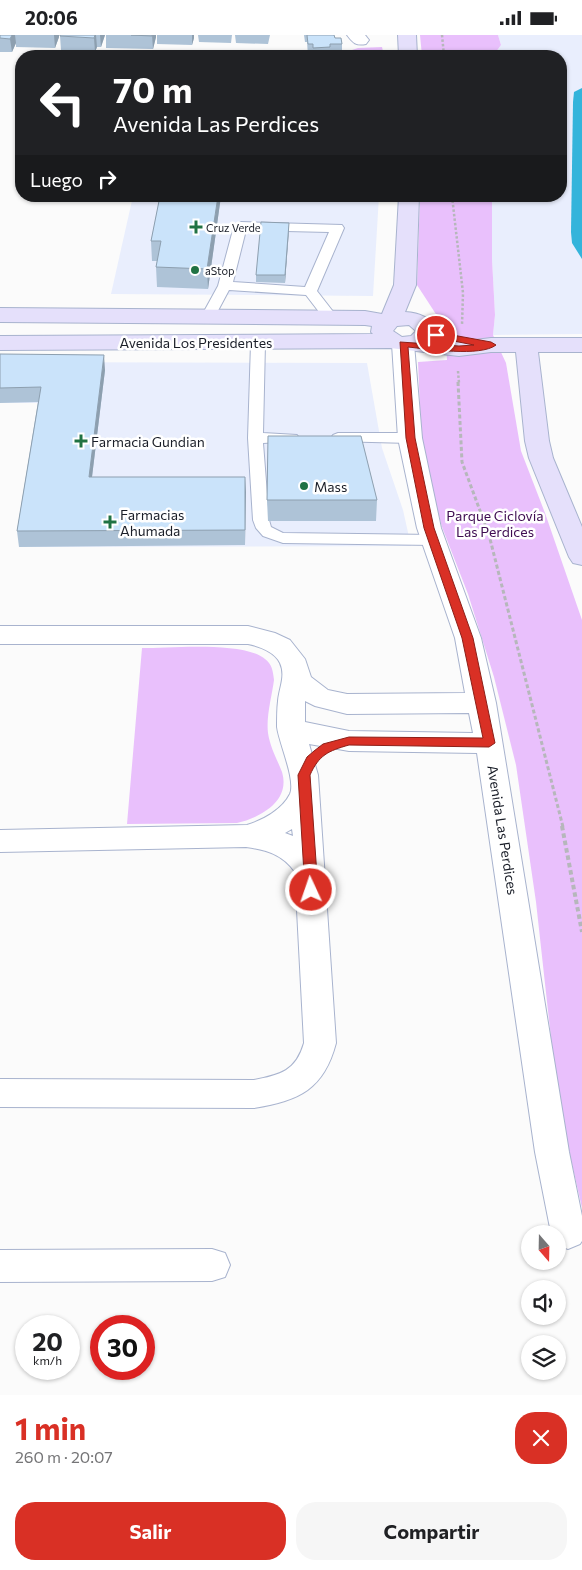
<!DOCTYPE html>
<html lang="es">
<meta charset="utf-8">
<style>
:root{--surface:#fff;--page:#f6f6f6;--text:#202124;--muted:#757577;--accent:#d93025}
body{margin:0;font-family:Commissioner,sans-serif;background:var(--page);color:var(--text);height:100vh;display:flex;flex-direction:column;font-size:19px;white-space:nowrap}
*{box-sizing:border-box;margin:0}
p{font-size:16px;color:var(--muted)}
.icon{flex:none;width:28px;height:28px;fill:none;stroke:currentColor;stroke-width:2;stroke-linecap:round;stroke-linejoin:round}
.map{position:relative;height:1360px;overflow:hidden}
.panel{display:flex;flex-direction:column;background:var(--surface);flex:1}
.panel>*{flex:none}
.top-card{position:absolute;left:15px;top:15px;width:552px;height:152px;border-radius:20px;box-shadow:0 1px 4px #0004;background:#202124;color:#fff;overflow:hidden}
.needle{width:32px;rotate:160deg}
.buttons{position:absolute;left:521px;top:1190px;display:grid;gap:10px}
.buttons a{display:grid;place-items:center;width:45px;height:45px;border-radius:50%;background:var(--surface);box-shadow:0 1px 4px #0004;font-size:25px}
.speed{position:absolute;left:15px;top:1280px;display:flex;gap:10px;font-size:25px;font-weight:700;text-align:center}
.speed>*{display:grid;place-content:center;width:65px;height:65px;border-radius:50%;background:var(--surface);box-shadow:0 1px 4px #0004;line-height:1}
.speed small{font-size:12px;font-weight:400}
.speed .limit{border:8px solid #d22;background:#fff;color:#111}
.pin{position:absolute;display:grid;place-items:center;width:42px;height:42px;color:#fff;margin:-21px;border:2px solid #fff;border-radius:50%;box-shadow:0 1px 5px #0007}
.me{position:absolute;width:55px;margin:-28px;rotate:357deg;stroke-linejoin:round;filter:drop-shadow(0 0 4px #0008)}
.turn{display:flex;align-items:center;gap:18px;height:105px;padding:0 15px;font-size:22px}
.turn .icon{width:65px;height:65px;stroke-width:2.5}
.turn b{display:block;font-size:35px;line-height:42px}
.then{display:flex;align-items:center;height:48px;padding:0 15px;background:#0003;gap:10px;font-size:19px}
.round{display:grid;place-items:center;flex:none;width:52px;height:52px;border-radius:20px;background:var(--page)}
.head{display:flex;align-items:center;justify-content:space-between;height:85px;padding:0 15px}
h1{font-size:30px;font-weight:700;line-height:38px;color:var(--accent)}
.primary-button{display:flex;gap:10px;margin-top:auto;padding:10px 15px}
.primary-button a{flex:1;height:58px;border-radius:20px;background:var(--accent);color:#fff;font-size:20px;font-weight:700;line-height:58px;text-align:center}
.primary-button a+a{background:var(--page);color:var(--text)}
.status{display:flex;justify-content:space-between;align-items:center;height:35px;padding:0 25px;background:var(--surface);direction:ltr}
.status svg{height:14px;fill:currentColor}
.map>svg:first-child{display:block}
</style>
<div class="status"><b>20:06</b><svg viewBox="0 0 49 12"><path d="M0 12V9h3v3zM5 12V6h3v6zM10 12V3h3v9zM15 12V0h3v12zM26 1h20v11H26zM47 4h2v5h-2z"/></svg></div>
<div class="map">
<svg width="582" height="1360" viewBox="0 0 582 1360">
<rect width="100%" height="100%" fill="#fbfbfb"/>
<path fill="#e9eefd" d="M498,0H582V299L493,300L495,280L492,224V161H561V21H493L501,10Z
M133,161H379L373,261L111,259Z
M0,327L367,328L382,413L403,475L411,511L19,512L42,368H0Z"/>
<path fill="#e9c0fc" d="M420,0H498L501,10L493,21H422Z
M382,12L384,21H349V16L358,13Z
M420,161H492V224L495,280L493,300L506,328L521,416L545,478L582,585V1173L569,1116L553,1021L536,867L516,730L494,642L468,559L442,492L422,419L418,327L447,325L445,293L417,250Z
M142,613C171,613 244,606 265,624C272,629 273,636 274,645C272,661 266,681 268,698C270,712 277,724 282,737C291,767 259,783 237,788L127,789Z"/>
<path fill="#34b4db" d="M582,53V224L572,208L571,197L573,67L574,57Z"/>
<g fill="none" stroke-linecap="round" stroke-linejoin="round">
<defs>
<path id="lane" d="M241,187L342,190L344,193L317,256L338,283L336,286H326L306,260L229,255L213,285H203L201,282L218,251L234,191ZM246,195L329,197L305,252L233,247Z
M258,304L263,305L265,308L263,398L297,400L299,403L297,406L263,408L269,485L271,492L283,498L434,500L440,501L442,505L440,509L434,510L283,508L263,501L256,493L253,485L248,403L251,308L253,305Z
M338,398H410L415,400L417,403L415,406L410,408L333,406L331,403L333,400Z"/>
<path id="street" d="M347,0H365L369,5L366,9C356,11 353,8 347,0Z
M403,302L411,304L414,309L422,403L441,493L481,603L496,668L569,1117L582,1181V1206L580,1209L568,1214L558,1210V1199L551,1198L535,1117L477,718L349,716L309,709L318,740L336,1008C324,1054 299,1066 254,1073L0,1072V1044L254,1045C280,1040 296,1036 304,1008L295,837C282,819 267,815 246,812L0,817V795L247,790C263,785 282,775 290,759C296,745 279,708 277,692C277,684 277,674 278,666C279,653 286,641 280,628C275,617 259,611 248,609H0V591H248L275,598L290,605L305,624L311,642L328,655L347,659L465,658L455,603L417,493L398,403L392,309L395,304ZM305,666L315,671L347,679L469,678L473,698L349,696L305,687ZM292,794L293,801L285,798Z
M212,1214L225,1218L230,1230L225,1242L212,1246L0,1247V1215Z"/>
<path id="secondary" d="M398,0H416L417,21H399Z
M399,161H419L416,250L405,277C420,278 430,282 438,296L433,305L459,307L491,303H582V317H538L549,406L553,423L582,492V530L573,528L569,522L529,423L525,406L516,317H491L459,321L390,313L0,315V301L373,299L371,297L372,291L365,290L0,287V273L365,276L382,279L394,250ZM409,290L416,296L411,301L402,302L393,296L397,291Z"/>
</defs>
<use href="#lane" stroke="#a8b3ce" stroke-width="2"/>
<use href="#street" stroke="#a8b3ce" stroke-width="2"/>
<use href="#secondary" stroke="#a8b3ce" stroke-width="2"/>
<path stroke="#b6b7bb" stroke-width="2.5" stroke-dasharray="2.5 2" stroke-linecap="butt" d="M442,0L444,21
M452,161L463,258L462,290
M458,336L459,348"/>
<path stroke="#b6b7bb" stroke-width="3" stroke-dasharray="4 2.5" stroke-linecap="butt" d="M458,347L462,427L489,500L563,792"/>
<path stroke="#b6b7bb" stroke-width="4" stroke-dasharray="4.5 3" stroke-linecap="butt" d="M562,791L582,897"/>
<use href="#lane" fill="#fff" fill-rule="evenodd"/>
<use href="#street" fill="#fff" fill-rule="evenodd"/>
<use href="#secondary" fill="#e5e0fb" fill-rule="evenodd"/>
</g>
<path fill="#aec3d7" d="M0,0H59V2L55,13L16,12V8L12,17H0Z
M60,0H105L101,12H97L95,17L61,15L60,1Z
M106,0H156V2L153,14L106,13Z
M157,0H194V3L192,10L157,9Z
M198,0H232L231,8L199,7Z
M235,0H270L268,9L236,8Z
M304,0H334L335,3L342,9V21H308L307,7H305Z
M160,161H221L208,254L157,252L156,232L157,226H152L151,206Z
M289,188L285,248L256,247V240Z
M0,319L105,335L92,442H245V510L19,512L17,496L38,367L0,368Z
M267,465H377L376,486H268Z"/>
<path fill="#8d9faf" d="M12,0H15L16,8L12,17L10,4Z
M54,0H59V2L55,13Z
M95,0H96L97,12L95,17L94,3Z
M100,0H105L101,12Z
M152,0H156V2L153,14Z
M192,0H194V3L192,10Z
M218,161H221L208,254L207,234Z
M289,188V195L285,248V240Z
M104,320L105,335L90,458L89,442Z
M245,442L246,457L245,510Z"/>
<path fill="#cae3fa" stroke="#8d9faf" d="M0,0H12L10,4L0,3Z
M60,0H95L94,3L60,1Z
M131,0H152V1Z
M307,0H334L335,3H341L342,9H330V12L313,13V9H308Z
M160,161H218L207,234L156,232L161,206H151Z
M261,187L289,188L285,240H256Z
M0,319L104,320L89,442H245V495L17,496L41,352L0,353Z
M268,401H361L377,465H267Z"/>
<path fill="#d93025" stroke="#8d1f18" d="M436,297L491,307L496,310C481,322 427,314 408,312L415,403L434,493L473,603L495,708L489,712L349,710C328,716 319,720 310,740L318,855L316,858H307L305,855L298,740L307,722L314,716L323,709L349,702L483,703L462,603L424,493L406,403L400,307L459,311L474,310L433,302V298Z"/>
<g fill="#207243" stroke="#fff" stroke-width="2">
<path d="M193.5 184.5h5v5h5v5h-5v5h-5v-5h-5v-5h5z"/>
<circle cx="195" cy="235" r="5"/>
<path d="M78.5 398.5h5v5h5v5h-5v5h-5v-5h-5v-5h5z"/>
<circle cx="304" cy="451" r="5"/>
<path d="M107.5 479.5h5v5h5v5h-5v5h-5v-5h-5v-5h5z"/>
</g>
<g text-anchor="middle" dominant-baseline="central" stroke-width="5" stroke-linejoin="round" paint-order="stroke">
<g font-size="11" fill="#1a1e28" stroke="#fff" text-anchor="start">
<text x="206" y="192">Cruz Verde</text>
<text x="205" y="235">aStop</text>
</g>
<g font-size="14" fill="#1a1e28" stroke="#fff">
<text x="196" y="307">Avenida Los Presidentes</text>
<text transform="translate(503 795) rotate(81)">Avenida Las Perdices</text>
</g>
<g font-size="14" fill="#1a1e28" stroke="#fff" text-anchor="start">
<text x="91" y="406">Farmacia Gundian</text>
<text x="314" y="451">Mass</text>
<text x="120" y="479">Farmacias<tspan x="120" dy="16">Ahumada</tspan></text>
</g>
<g font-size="14" fill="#3f0d52" stroke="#fff">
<text x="495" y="480">Parque Ciclovía<tspan x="495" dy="16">Las Perdices</tspan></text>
</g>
</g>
</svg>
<div class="buttons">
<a><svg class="needle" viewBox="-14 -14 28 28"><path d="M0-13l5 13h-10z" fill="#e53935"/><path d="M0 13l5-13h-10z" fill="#757577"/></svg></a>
<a><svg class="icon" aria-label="sound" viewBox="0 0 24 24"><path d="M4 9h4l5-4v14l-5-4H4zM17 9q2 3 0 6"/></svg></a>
<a><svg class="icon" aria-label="layers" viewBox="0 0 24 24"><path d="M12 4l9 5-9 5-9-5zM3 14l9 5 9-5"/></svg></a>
</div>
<div class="speed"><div>20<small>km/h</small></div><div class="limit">30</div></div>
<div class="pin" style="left:436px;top:300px;background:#d93025"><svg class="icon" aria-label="arrive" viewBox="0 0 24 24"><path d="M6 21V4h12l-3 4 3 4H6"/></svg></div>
<svg class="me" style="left:311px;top:855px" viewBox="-20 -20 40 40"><circle r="17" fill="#d93025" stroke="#fff" stroke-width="3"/><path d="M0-11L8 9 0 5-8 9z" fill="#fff"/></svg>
<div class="top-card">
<div class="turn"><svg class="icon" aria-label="left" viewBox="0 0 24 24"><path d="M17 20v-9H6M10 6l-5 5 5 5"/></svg><div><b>70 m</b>Avenida Las Perdices</div></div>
<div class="then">Luego<svg class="icon" aria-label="right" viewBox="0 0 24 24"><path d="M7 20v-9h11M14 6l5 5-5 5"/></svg></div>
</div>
</div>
<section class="panel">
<div class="head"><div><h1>1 min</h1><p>260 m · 20:07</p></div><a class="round" style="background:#d93025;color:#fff"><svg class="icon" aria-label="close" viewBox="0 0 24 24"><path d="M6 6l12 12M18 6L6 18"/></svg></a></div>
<div class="primary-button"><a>Salir</a><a>Compartir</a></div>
</section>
